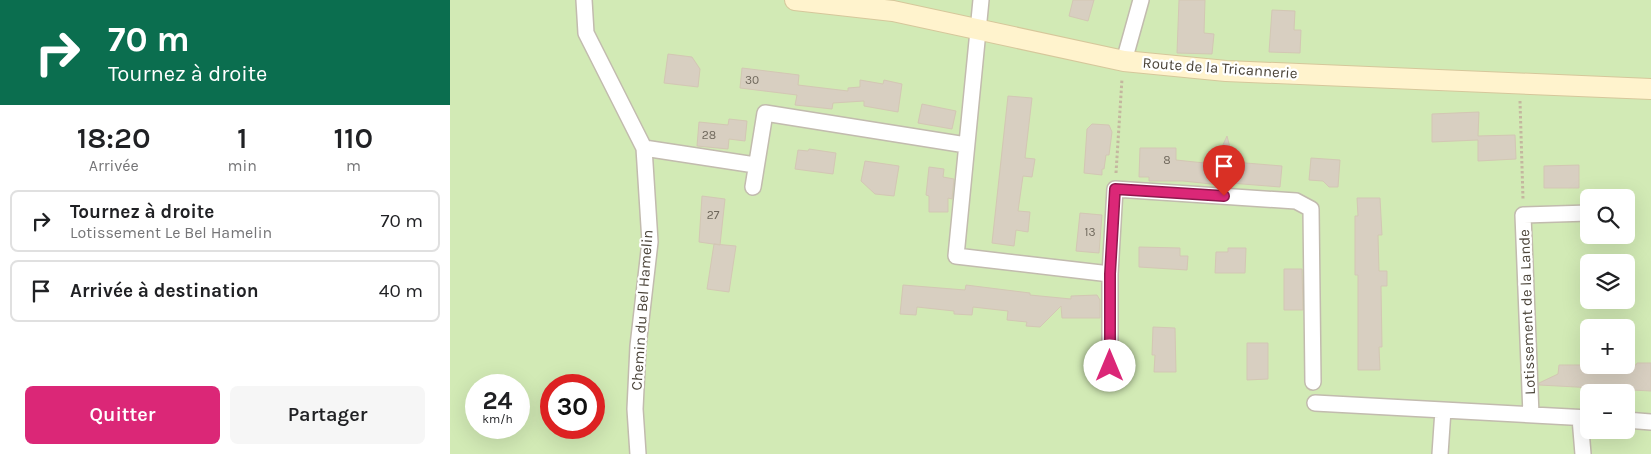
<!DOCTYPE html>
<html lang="fr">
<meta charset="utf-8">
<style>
:root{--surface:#fff;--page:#f6f6f6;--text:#202124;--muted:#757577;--line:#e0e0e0;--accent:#db2777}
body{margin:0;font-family:Karla,sans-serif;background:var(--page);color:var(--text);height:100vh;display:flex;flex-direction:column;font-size:19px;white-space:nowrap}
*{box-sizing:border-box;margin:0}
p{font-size:16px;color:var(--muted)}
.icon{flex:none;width:28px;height:28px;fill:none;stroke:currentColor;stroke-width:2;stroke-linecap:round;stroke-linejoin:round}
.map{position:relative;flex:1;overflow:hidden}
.side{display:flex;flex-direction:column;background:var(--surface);width:450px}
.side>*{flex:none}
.top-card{background:#0b6e4f;color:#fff;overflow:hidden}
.tools{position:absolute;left:1130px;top:189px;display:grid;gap:10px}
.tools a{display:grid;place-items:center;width:55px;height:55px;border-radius:8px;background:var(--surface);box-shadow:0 5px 20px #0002;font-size:25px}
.speed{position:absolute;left:15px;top:374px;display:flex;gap:10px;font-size:25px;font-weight:700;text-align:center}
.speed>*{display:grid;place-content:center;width:65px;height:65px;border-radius:50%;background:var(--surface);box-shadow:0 5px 20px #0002;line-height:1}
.speed small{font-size:12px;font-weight:400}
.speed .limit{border:8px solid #d22;background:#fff;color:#111}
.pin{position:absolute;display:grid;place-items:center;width:42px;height:42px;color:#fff;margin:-51px -21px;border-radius:50% 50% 50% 0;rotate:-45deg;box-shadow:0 0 5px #0007}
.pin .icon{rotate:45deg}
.me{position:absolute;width:55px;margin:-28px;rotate:0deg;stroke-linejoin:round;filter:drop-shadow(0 0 4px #0008)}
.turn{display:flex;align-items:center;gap:18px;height:105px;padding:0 25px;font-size:22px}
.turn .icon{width:65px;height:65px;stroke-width:2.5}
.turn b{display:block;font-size:35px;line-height:42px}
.eta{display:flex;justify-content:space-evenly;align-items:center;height:85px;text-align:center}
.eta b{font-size:30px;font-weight:600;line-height:35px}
.button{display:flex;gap:10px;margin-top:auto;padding:10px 25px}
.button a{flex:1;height:58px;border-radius:8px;background:var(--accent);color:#fff;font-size:20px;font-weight:600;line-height:58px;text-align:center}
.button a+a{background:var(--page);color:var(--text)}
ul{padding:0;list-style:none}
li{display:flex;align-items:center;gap:15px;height:62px;margin:0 10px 8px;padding:0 15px;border:2px solid var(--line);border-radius:8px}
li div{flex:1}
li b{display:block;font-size:19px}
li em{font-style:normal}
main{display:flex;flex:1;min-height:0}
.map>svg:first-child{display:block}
</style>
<main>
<section class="side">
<div class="top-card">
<div class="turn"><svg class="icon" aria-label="right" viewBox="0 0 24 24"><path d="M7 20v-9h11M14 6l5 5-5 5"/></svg><div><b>70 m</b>Tournez à droite</div></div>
</div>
<div class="eta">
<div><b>18:20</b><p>Arrivée</p></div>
<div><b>1</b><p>min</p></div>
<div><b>110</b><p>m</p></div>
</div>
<ul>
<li><svg class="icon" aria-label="right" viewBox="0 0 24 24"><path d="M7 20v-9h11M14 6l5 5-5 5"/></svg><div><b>Tournez à droite</b><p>Lotissement Le Bel Hamelin</p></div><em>70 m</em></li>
<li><svg class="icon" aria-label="arrive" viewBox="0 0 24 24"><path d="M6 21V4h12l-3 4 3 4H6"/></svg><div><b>Arrivée à destination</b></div><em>40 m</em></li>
</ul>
<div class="button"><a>Quitter</a><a>Partager</a></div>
</section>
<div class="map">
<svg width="1201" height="454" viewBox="0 0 1201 454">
<rect width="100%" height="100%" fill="#f6f3ec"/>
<path fill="#d2eab5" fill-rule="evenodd" d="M0,0H1201V454H0ZM1139,198H1176V235H1139ZM1139,262H1176V300H1139ZM1139,328H1176V365H1139ZM26,385H69V428H26ZM101,385H144V428H101ZM1139,392H1176V430H1139Z"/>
<path fill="#d8cfc1" stroke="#d3c7b4" d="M623,0H644L638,21L619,16Z
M729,0H755L754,33L764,34L762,54L727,53Z
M822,10L845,11L844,30H851L850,53L819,52Z
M218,54L242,57L250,69L248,87L214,83Z
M292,68L349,75L348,85L398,91V88L410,87V80L433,84L434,80L452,84L448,112L414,106V101L383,103L382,109L345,105L347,95L290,88Z
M558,96L582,98L575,158L585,159L582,177L573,176L568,211L580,212L578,232L566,230L564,246L542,243Z
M472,104L506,111L502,129L468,123Z
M1029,112L1028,136L1065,135L1066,159L1028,161V140L982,142V114Z
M279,119L297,121L295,141L279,139L278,149L247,146L249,122L278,125Z
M642,124L659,125L662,132L659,155H656L654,169H652V175L634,173L637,129Z
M777,136L784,162L832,166L830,187L780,183V186L733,181H699V177H689L690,148H726V160L764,164Z
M359,149L386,153L383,174L345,169L348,150L358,151Z
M861,158L890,160L888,187H879L873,181L859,180Z
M415,161L449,166L444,196L425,194L411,181Z
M1129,165V188H1094V166Z
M479,167L494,169L493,177L504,179L502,199L498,198V212H479V196L476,195Z
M252,196L275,199L270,245L249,242Z
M907,198H930L932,235H928L929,271H937V286H931L932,347H929L930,370H908V275H905V216H908Z
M630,213L652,215L649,253L626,251Z
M264,244L286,246L279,292L257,289Z
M689,247L730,248V256H738L737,270L689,267Z
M778,248H796L795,273H765L766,252H778Z
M834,269H852L853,310H834Z
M453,285L515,290L516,285L580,293V295L621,299V296L647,295L650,300V318H612L611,306L590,327L576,326L577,322L557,320L558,311L523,307L522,315L504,314V311L467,307L466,315L450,314Z
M703,327L725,328L726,372H704L705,355H702Z
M797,343H818V379L797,380Z
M1187,363H1201V391L1089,385V383L1108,374L1109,365H1186Z"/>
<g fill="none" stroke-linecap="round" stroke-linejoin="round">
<defs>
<path id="minor" d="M134,0L136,33L194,148L200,242L188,346L185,409L188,454
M531,0L506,256L660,274
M674,61L691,0
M194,148L305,165
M303,187L315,113L516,145
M660,366V274L665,189L846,201L861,209L863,382
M865,403L1139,418
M1081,415L1073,215L1139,213
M1130,418L1133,454
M1176,420L1201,422
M990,454L993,410"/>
<path id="secondary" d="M345,0L443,11L674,61L776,71L1201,89"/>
</defs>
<use href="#minor" stroke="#c2bbae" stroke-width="18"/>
<use href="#secondary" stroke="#d6c79b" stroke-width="22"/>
<path stroke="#c4b79f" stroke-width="3" stroke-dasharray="2.5 2.5" stroke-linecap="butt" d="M1070,101L1073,199
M666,173L672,79"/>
<use href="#minor" stroke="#fff" stroke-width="15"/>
<use href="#secondary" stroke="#fff3cd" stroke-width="20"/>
</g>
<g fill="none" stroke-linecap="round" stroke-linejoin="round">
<defs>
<path id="route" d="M660,366V274L665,189L774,196"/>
</defs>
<use href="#route" stroke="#8e194d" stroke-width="12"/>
<use href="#route" stroke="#db2777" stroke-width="9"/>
</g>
<g text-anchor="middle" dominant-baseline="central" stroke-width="4.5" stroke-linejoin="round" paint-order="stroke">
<g font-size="12" fill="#6e675b">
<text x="302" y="80">30</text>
<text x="259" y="135">28</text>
<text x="717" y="160">8</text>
<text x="263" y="215">27</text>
<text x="640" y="232">13</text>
</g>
<g font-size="15" fill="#4b4439" stroke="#fff">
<text transform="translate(770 68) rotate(4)">Route de la Tricannerie</text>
<text transform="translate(192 310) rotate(-86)">Chemin du Bel Hamelin</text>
<text transform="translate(1077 312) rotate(-92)">Lotissement de la Lande</text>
</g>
</g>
</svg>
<div class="tools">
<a><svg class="icon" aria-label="search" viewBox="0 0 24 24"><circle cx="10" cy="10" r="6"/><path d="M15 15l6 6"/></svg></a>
<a><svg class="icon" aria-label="layers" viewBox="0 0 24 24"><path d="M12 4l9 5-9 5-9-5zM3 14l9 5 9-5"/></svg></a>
<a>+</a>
<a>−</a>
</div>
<div class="speed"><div>24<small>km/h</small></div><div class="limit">30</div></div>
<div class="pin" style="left:774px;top:196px;background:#d93025"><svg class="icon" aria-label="arrive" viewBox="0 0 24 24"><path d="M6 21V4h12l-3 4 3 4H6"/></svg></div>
<svg class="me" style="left:660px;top:366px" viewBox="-20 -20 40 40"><circle r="19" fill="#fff"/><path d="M0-13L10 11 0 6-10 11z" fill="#db2777"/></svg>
</div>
</main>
